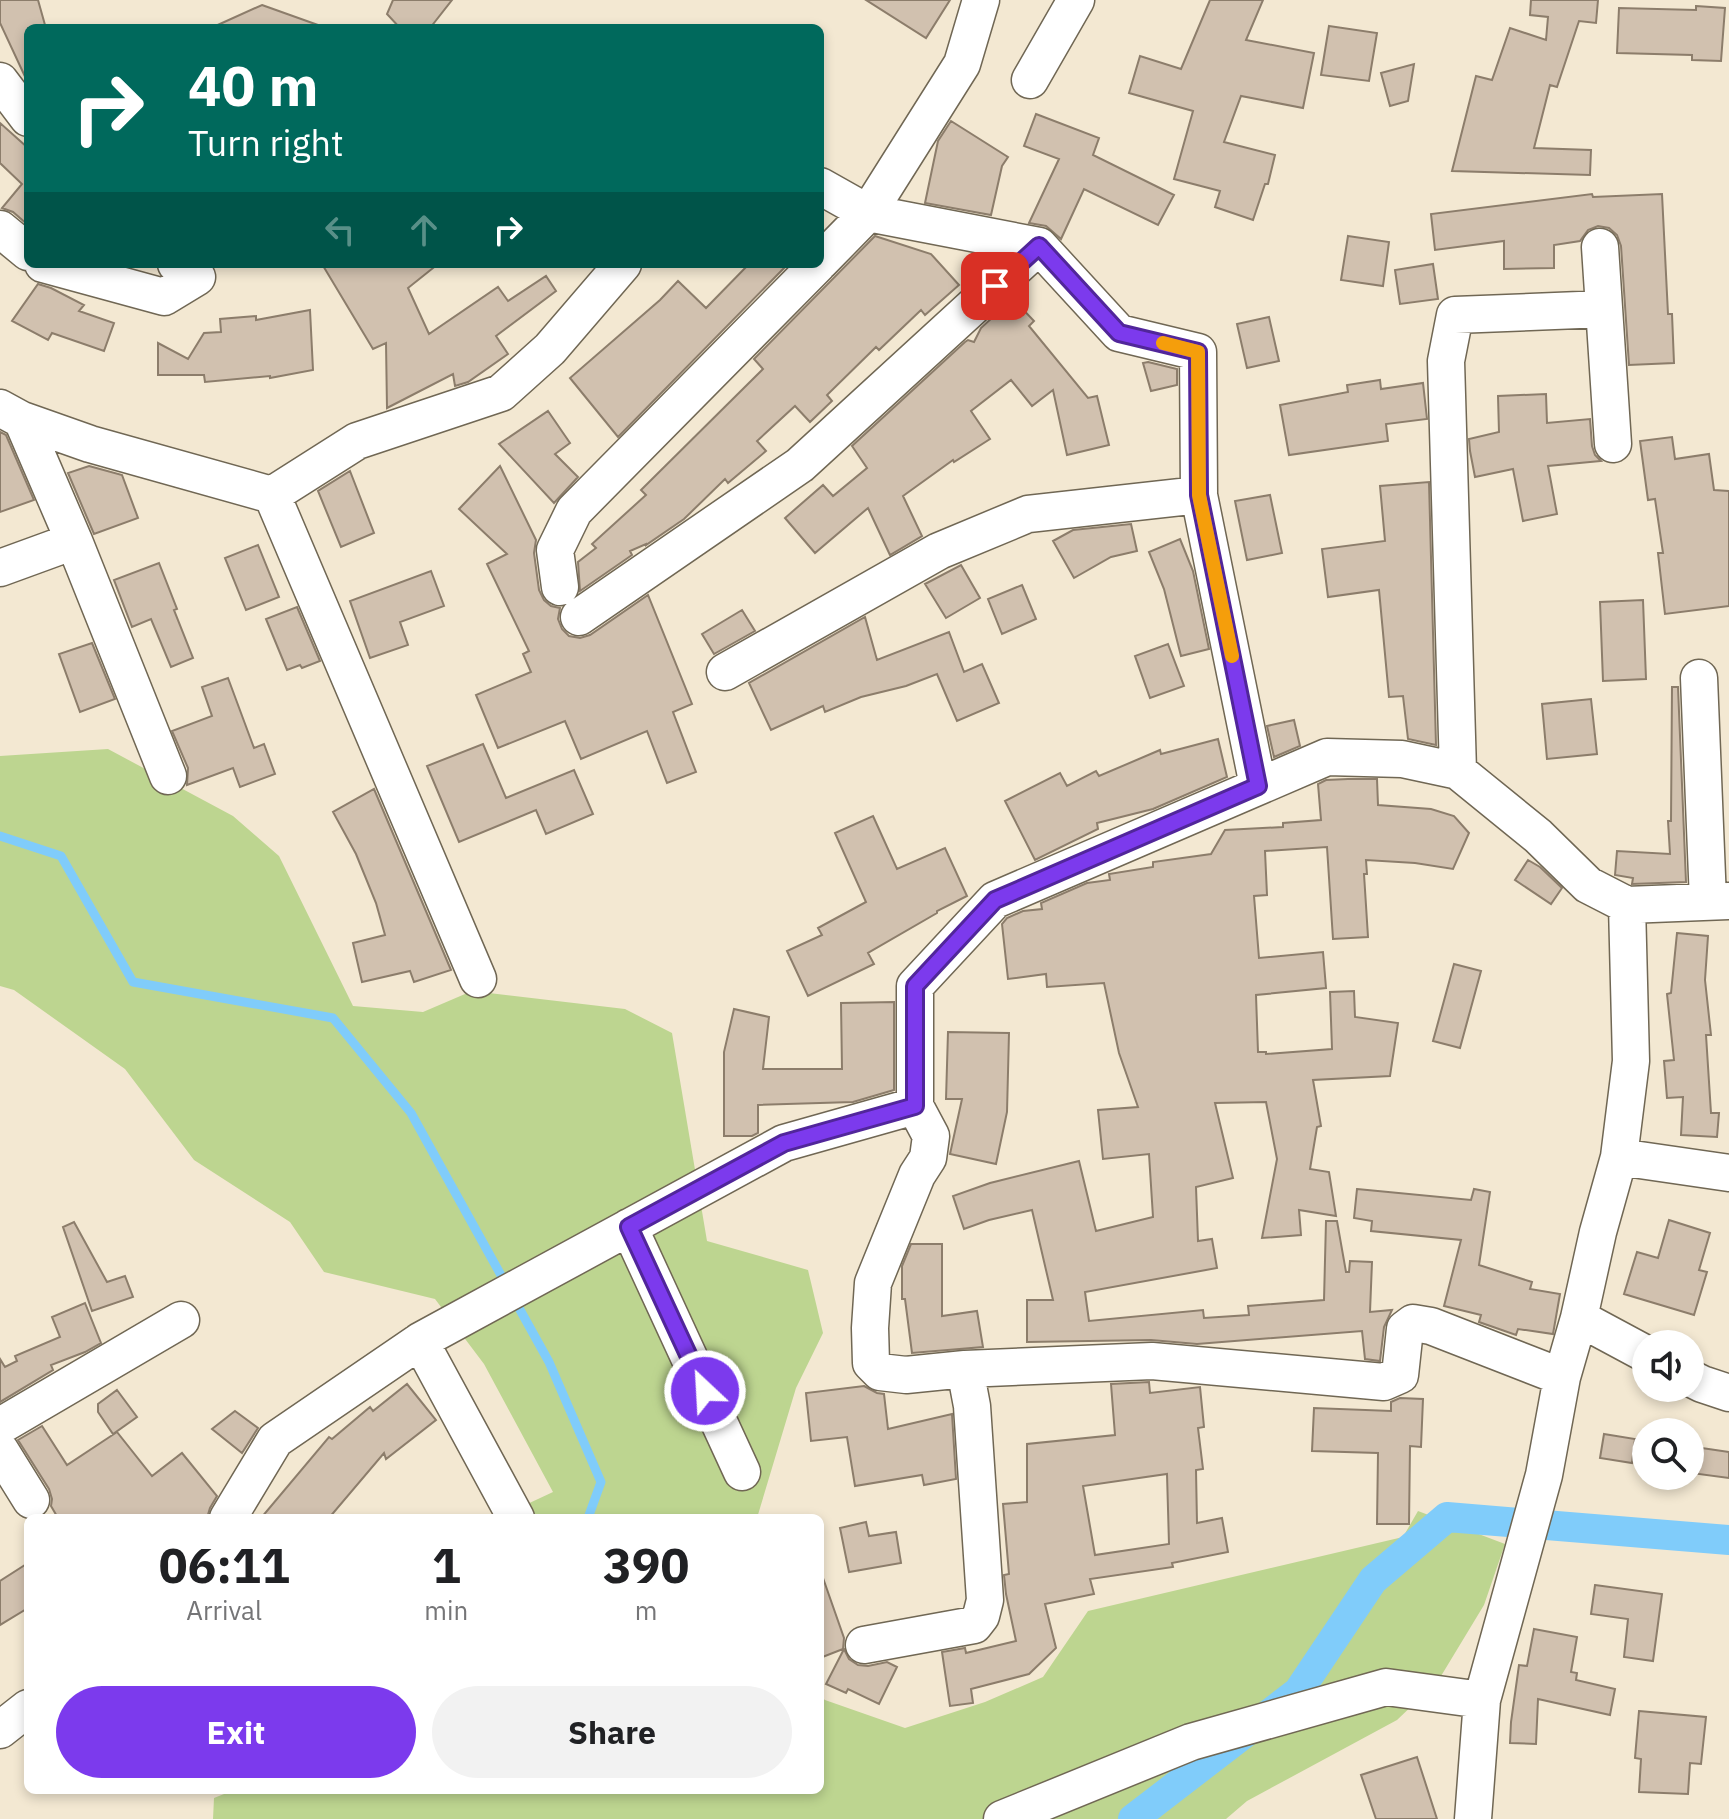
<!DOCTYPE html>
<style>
:root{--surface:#fff;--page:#f2f2f2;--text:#202124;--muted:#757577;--accent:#7c3aed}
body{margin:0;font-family:"IBM Plex Sans",sans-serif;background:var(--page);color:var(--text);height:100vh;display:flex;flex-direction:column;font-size:30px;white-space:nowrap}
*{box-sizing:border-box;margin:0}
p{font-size:26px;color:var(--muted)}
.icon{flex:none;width:44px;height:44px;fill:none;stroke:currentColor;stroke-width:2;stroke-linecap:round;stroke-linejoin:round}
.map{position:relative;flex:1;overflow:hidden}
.drawer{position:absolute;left:24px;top:1514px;width:800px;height:280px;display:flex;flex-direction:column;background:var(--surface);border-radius:12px;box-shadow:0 4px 12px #0003}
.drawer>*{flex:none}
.guide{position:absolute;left:24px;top:24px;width:800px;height:244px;border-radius:12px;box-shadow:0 4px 12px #0003;background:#00695c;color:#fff;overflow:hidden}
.controls{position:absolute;left:1632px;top:1330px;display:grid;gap:16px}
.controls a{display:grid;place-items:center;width:72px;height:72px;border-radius:50%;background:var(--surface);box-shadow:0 4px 12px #0003;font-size:40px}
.pin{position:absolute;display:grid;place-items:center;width:68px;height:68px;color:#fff;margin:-34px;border-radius:16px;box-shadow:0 4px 12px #0006}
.me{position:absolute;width:88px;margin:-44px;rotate:335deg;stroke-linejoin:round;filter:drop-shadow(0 0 6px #0008)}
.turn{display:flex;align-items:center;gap:28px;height:168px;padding:0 32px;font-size:36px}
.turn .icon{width:104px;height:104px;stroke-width:2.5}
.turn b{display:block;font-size:56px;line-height:68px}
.lanes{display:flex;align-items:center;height:76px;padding:0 32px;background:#0003;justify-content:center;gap:40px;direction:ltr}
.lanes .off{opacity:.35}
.eta{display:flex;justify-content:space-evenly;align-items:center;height:136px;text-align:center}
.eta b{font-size:48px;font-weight:800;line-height:56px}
.cta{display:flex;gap:16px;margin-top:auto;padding:16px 32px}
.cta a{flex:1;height:92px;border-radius:48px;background:var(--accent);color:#fff;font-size:32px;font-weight:800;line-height:92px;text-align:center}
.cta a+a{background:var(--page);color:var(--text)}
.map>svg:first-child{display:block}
</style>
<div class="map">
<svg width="1729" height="1819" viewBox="0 0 1729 1819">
<rect width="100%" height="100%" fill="#f3e8d2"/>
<path fill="#bdd590" d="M108,749L233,816L279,856L353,1006L423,1012L472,991L625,1009L672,1033L707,1241L808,1270L823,1333L796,1388L757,1518H497L553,1492L484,1364L435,1299L324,1272L290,1222L194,1160L125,1069L14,990L0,986V756Z
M1418,1511L1505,1544L1484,1605L1438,1681L1397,1720L1247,1801L1226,1819H213L214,1798L234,1790H820V1696L825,1700L905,1728L985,1702L1043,1677L1088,1611L1403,1537Z"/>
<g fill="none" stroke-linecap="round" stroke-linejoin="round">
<path stroke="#80ccfa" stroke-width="9" d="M0,836L61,856L133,982L333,1018L411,1113L507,1286
M514,1299L549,1362L601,1482L588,1518"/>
<path stroke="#80ccfa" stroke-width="30" d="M1133,1819L1298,1692L1373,1580L1447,1517L1729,1540"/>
</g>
<path fill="#d1c1af" stroke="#8c7d6b" stroke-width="2" fill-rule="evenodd" d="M0,0H38L45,25L38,28H28V83L0,23Z
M393,0H452L430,28H400L387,14Z
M866,0H950L926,38Z
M1210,0H1263L1246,40L1314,53L1303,108L1241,96L1224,142L1275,155L1268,184H1265L1253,220L1215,207L1220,191L1174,179L1193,111L1129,93L1140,56L1181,69Z
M1531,0H1598L1596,23L1579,21L1557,87L1550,85L1534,148L1591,150L1590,175L1452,171L1476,76L1492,80L1510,28L1546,40L1548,17L1530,15Z
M262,5L318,25V28H211Z
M1696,6L1725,8L1721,61L1692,60V55L1617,53L1619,8L1696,10Z
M1329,26L1377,33L1369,81L1321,75Z
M1414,64L1408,101L1390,106L1381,73Z
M1036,114L1099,138L1093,155L1174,195L1158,225L1084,189L1061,239L1046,226L1029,223L1059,159L1024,146Z
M951,121L1008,157L1002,166L991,215L925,203L938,141Z
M0,123L28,148V225L13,212L2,208L22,184L0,163Z
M1592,194L1593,197L1662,194L1668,314H1672L1674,363L1629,365L1621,246L1617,235L1609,228L1598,226L1588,230L1580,241L1554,245V268L1504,269V241L1435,250L1431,214Z
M875,236L931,254L959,285L925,315L921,310L879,350L876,347L827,395L832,401L810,422L795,406L757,441L766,451L728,483L725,479L684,519L646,545V544L630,551L632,555L580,591L578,562L596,548L592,544L646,495L641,490L763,369L754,359Z
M1348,236L1389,242L1383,286L1341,280Z
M322,264H438L408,288L429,334L498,287L508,301L546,276L556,291L496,336L508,354L468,382L455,386L453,374L387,408L386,343L373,349Z
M749,264H788L618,437L570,378L660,300L678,281L706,308Z
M1433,264L1438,299L1400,304L1395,270Z
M38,284L51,288L84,305L79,311L114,323L104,351L52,333L48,340L12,321Z
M1014,300L1034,321L1029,326L1088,398L1097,396L1109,445L1067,455L1053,390L1032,406L1011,380L971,411L990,439L954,462L953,460L903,496L922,536L890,555L868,508L815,553L785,518L823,485L833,496L867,468L852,446L965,342L968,340L974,342L981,328L1007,304Z
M310,310L313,370L270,378V376L205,382L204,375H158V343L188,359L204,333L221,332L220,319L256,316V320Z
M1269,317L1279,361L1247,368L1237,324Z
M1148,362L1177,369V385L1151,391L1143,363Z
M1380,380L1381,389L1423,383L1427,419L1386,424L1388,441L1289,455L1280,405L1348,392L1347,385Z
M1546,394L1547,423L1590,419L1592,446L1595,455L1601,461L1548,466L1557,514L1523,521L1513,469L1475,477L1470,451L1469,439L1499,432L1498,396Z
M548,411L570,443L555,454L578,477L554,503L499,444Z
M0,432L6,435L34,500L0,512Z
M1672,437L1675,459L1709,454L1714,490L1729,491V606L1665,614L1658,553H1663L1655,499L1648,500L1640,441Z
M89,466L122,475L138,518L94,534L68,473Z
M500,466L536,540L534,553L539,590L544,600L551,606L560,608L558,619L562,629L569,636L580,638L590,635L648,595L692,704L673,712L696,772L667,783L647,731L581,759L565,721L498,748L476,695L531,672L523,654L529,651L487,564L507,554L459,509Z
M350,471L374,533L341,547L318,491Z
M1429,482L1436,745L1408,739L1403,696L1389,697L1379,590L1328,597L1322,549L1385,541L1380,486Z
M1270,495L1282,553L1247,560L1235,501Z
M1131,524L1137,551L1111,557L1074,578L1053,541L1073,530Z
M1180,539L1193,571L1209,649L1181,656L1164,589L1149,552Z
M258,545L279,597L246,610L225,558Z
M159,563L177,609L174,610L193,658L171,667L151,619L132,627L114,580Z
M961,565L980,598L946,618L925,584Z
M431,571L444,606L400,622L408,645L370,658L350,601Z
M1022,585L1036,619L1002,634L988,599Z
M1643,600L1646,679L1603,681L1600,602Z
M297,607L320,661L302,668L300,665L287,670L266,619Z
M742,610L755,631L714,654L702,634Z
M865,617L877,660L949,632L964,672L982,664L999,703L957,721L937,674L906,686L861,697L825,712L823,706L771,730L749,683Z
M92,643L115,699L80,712L59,654Z
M1168,644L1184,686L1150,698L1135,656Z
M228,678L254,748L264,744L275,774L240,787L233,768L187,785L188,768L172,731L212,716L202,687Z
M1672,687H1678L1686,882L1632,884L1633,878L1615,875L1617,851L1670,854L1668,821H1671Z
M1591,699L1597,754L1547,759L1542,704Z
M1294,720L1300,746L1274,757L1267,726Z
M1218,739L1227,777L1153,809L1097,823L1098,829L1035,860L1005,801L1060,773L1067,786L1096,771L1099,776L1160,750L1161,754Z
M483,744L506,798L574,770L593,814L546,834L536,810L459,842L427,766Z
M1348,779H1377L1378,805L1431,809L1454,816L1469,833L1453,869L1415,863L1366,860L1367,874H1364L1368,937L1333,939L1327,847L1265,851L1267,895L1254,896L1259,958L1323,952L1326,988L1256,995L1258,1052H1266V1054L1332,1049L1330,992L1354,991L1355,1017L1398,1023L1390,1076L1313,1080L1321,1126L1317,1127L1310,1169L1329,1172L1336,1216L1299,1210L1301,1235L1262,1238L1277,1159L1266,1102L1215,1103L1233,1178L1196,1187L1198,1241L1212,1239L1217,1268L1085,1292L1089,1321L1203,1310L1204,1318L1249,1315L1248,1306L1324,1300L1326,1221H1337L1346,1272H1349L1350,1261L1372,1262L1370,1312L1392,1310L1384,1327L1380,1361L1365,1359L1362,1331L1197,1344L1151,1340L1027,1342V1300H1053L1032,1210L989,1220L964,1229L953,1196L990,1183L1079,1161L1096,1231L1153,1217L1149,1154L1103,1159L1098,1110L1138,1107L1119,1053L1104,983L1047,987L1046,974L1008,979L1002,924L1007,918L1023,911L1042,909L1041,903L1087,883L1110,880L1109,874L1153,867V862L1211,854L1225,830L1283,827V823L1321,820L1318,784L1326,780Z
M374,789L451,970L414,982L410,971L362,982L353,943L385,935L376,903L356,854L333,812Z
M873,816L897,869L945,848L967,896L937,911V913L868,953L874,964L808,996L787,951L822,935L818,928L866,902L835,833Z
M1528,860L1540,867L1562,888L1551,904L1515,880Z
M1677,933L1708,936L1705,980L1711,1035H1706L1711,1113H1719L1717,1137L1681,1135L1683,1097L1667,1098L1664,1061L1674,1060L1667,994L1671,993Z
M1454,964L1481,971L1460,1048L1433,1041Z
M894,1002V1090L853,1102L758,1105V1133L752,1136H724V1052L734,1009L769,1017L763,1069H842L841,1003Z
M948,1032L1009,1033L1007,1112L996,1164L950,1154L962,1099H946Z
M1357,1189L1471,1200L1474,1189L1490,1192L1479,1265L1532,1282L1530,1289L1560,1294L1553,1334L1518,1329L1516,1335L1479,1322L1481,1315L1444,1306L1461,1240L1371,1231L1372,1221L1354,1218Z
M1669,1220L1710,1233L1699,1270L1707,1272L1694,1315L1624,1294L1637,1252L1658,1258Z
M74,1222L107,1282L125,1276L133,1297L92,1311L63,1227Z
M911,1244H942V1316L977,1311L983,1347L912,1353L905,1299H902V1266Z
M85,1303L101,1343L85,1352L51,1365L53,1370L0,1402V1359L5,1367L17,1361L15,1356L60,1337L52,1317Z
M1149,1382L1150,1393L1200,1387L1204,1427L1198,1428L1203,1469L1196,1470L1197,1523L1222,1518L1228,1552L1172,1563L1173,1567L1090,1579L1094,1594L1045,1604L1056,1648L1029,1674L971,1689L973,1703L950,1706L942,1652L965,1648L966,1653L1016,1641L1006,1594L1004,1575L1009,1574L1003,1504L1027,1502V1444L1115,1435L1111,1384ZM1167,1474L1169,1544L1095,1555L1083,1486Z
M407,1384L436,1420L386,1459L384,1453L329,1518H261L329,1437L332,1439L370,1407L373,1411Z
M864,1386L877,1393L884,1394L888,1429L952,1414L956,1479L924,1485L922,1475L855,1486L847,1437L811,1441L806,1393Z
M117,1390L137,1417L113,1434L98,1412V1404Z
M1400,1398L1423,1399L1421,1447L1410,1446L1409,1524H1377L1378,1453L1312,1451L1314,1408L1391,1411V1402Z
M235,1411L258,1428L242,1453L212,1429Z
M42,1426L67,1465L117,1432L152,1476L182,1453L217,1496L210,1508L207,1518H58L51,1506L52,1499L49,1489L18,1440Z
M1604,1434L1635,1439L1632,1463L1600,1458Z
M1695,1447L1729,1452V1478L1691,1473Z
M866,1522L869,1536L896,1532L901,1563L849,1572L840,1528Z
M28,1563V1608L0,1625V1581Z
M823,1578L844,1638L843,1649L820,1658V1579Z
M1595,1585L1662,1594L1653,1661L1624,1657L1628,1619L1591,1614Z
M1534,1629L1577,1637L1571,1672L1577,1673L1576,1680L1615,1689L1610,1715L1538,1699L1536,1744L1510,1743L1511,1722L1519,1665L1527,1666Z
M844,1649L849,1659L858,1665L868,1666L887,1662L897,1667L879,1704L848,1689L846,1693L826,1684Z
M1639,1711L1706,1717L1701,1764L1690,1763L1688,1794L1639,1792L1641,1759L1635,1758Z
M1417,1757L1437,1819H1376L1361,1775Z"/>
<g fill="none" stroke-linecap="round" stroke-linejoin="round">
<defs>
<path id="minor" d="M1030,80L1076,0
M0,81L28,118
M820,186L868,213L1039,246L1119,333L1198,352L1199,495L1258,786
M0,229L28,252
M1600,247L1613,444
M820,262L868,213L962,64L981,0
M43,264L164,297L197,277L176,264
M0,408L22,420L90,444L272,495L357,441L501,393L550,349L623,264
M22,420L74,541L168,776
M272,495L478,979
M0,568L74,541
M560,587L555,550L574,511L818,264
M579,617L800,465L1039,246
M725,672L939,551L1028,514L1199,495
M1699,678L1708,901
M1458,771L1446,361L1455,315L1604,309
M915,1106L931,1136L928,1158L917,1175L873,1283L870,1328L871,1363L880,1372L906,1375L965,1369L1152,1361L1384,1382L1400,1375L1405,1329L1413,1323L1431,1326L1562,1377
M1619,1157L1729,1173
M629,1227L742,1472
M1579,1318L1646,1354
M420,1341L516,1518
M1690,1378L1702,1384L1729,1393
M0,1426L181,1320
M0,1450L31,1500
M228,1518L275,1440L420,1341L784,1143L915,1106V986L995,900L1327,757L1402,759L1458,771L1538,836L1588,885L1627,905L1729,901
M864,1645L974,1625L981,1616L985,1600L972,1406L965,1369
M0,1730L28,1708
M1002,1819L1191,1742L1386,1687L1482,1700
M1473,1819L1482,1700L1544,1475L1562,1377L1579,1318L1598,1232L1619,1157L1631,1061L1627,905"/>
</defs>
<use href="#minor" stroke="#706754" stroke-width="39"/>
<use href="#minor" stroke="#fff" stroke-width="36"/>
</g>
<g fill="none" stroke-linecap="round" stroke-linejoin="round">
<defs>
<path id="route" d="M705,1391L629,1227L784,1143L915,1106V986L995,900L1258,786L1199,495L1198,352L1119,333L1039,246L995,286"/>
</defs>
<use href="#route" stroke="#51269a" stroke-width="20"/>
<use href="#route" stroke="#7c3aed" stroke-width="14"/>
<path stroke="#f59e0b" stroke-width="14" d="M1163,343L1198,352L1199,495L1232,656"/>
</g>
</svg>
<div class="controls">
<a><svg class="icon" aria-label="sound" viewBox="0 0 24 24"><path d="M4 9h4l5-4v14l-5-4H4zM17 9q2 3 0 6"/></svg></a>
<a><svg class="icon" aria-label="search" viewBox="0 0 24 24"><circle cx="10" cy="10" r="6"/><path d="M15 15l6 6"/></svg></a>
</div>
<div class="pin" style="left:995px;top:286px;background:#d93025"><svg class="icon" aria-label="arrive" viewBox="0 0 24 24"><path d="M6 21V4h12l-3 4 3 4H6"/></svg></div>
<svg class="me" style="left:705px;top:1391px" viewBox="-20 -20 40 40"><circle r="17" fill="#7c3aed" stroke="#fff" stroke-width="3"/><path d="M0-11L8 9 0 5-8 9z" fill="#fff"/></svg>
<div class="guide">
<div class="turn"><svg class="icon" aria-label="right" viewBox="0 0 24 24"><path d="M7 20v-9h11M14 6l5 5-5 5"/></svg><div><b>40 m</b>Turn right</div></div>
<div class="lanes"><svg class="icon off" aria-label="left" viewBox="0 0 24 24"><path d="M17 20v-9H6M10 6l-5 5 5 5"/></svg><svg class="icon off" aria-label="ahead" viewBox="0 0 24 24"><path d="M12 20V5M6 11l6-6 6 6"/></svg><svg class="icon" aria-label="right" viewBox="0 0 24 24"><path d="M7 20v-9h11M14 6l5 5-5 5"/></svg></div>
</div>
<section class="drawer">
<div class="eta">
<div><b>06:11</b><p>Arrival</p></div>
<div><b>1</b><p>min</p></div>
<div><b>390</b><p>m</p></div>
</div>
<div class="cta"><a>Exit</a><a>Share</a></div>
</section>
</div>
